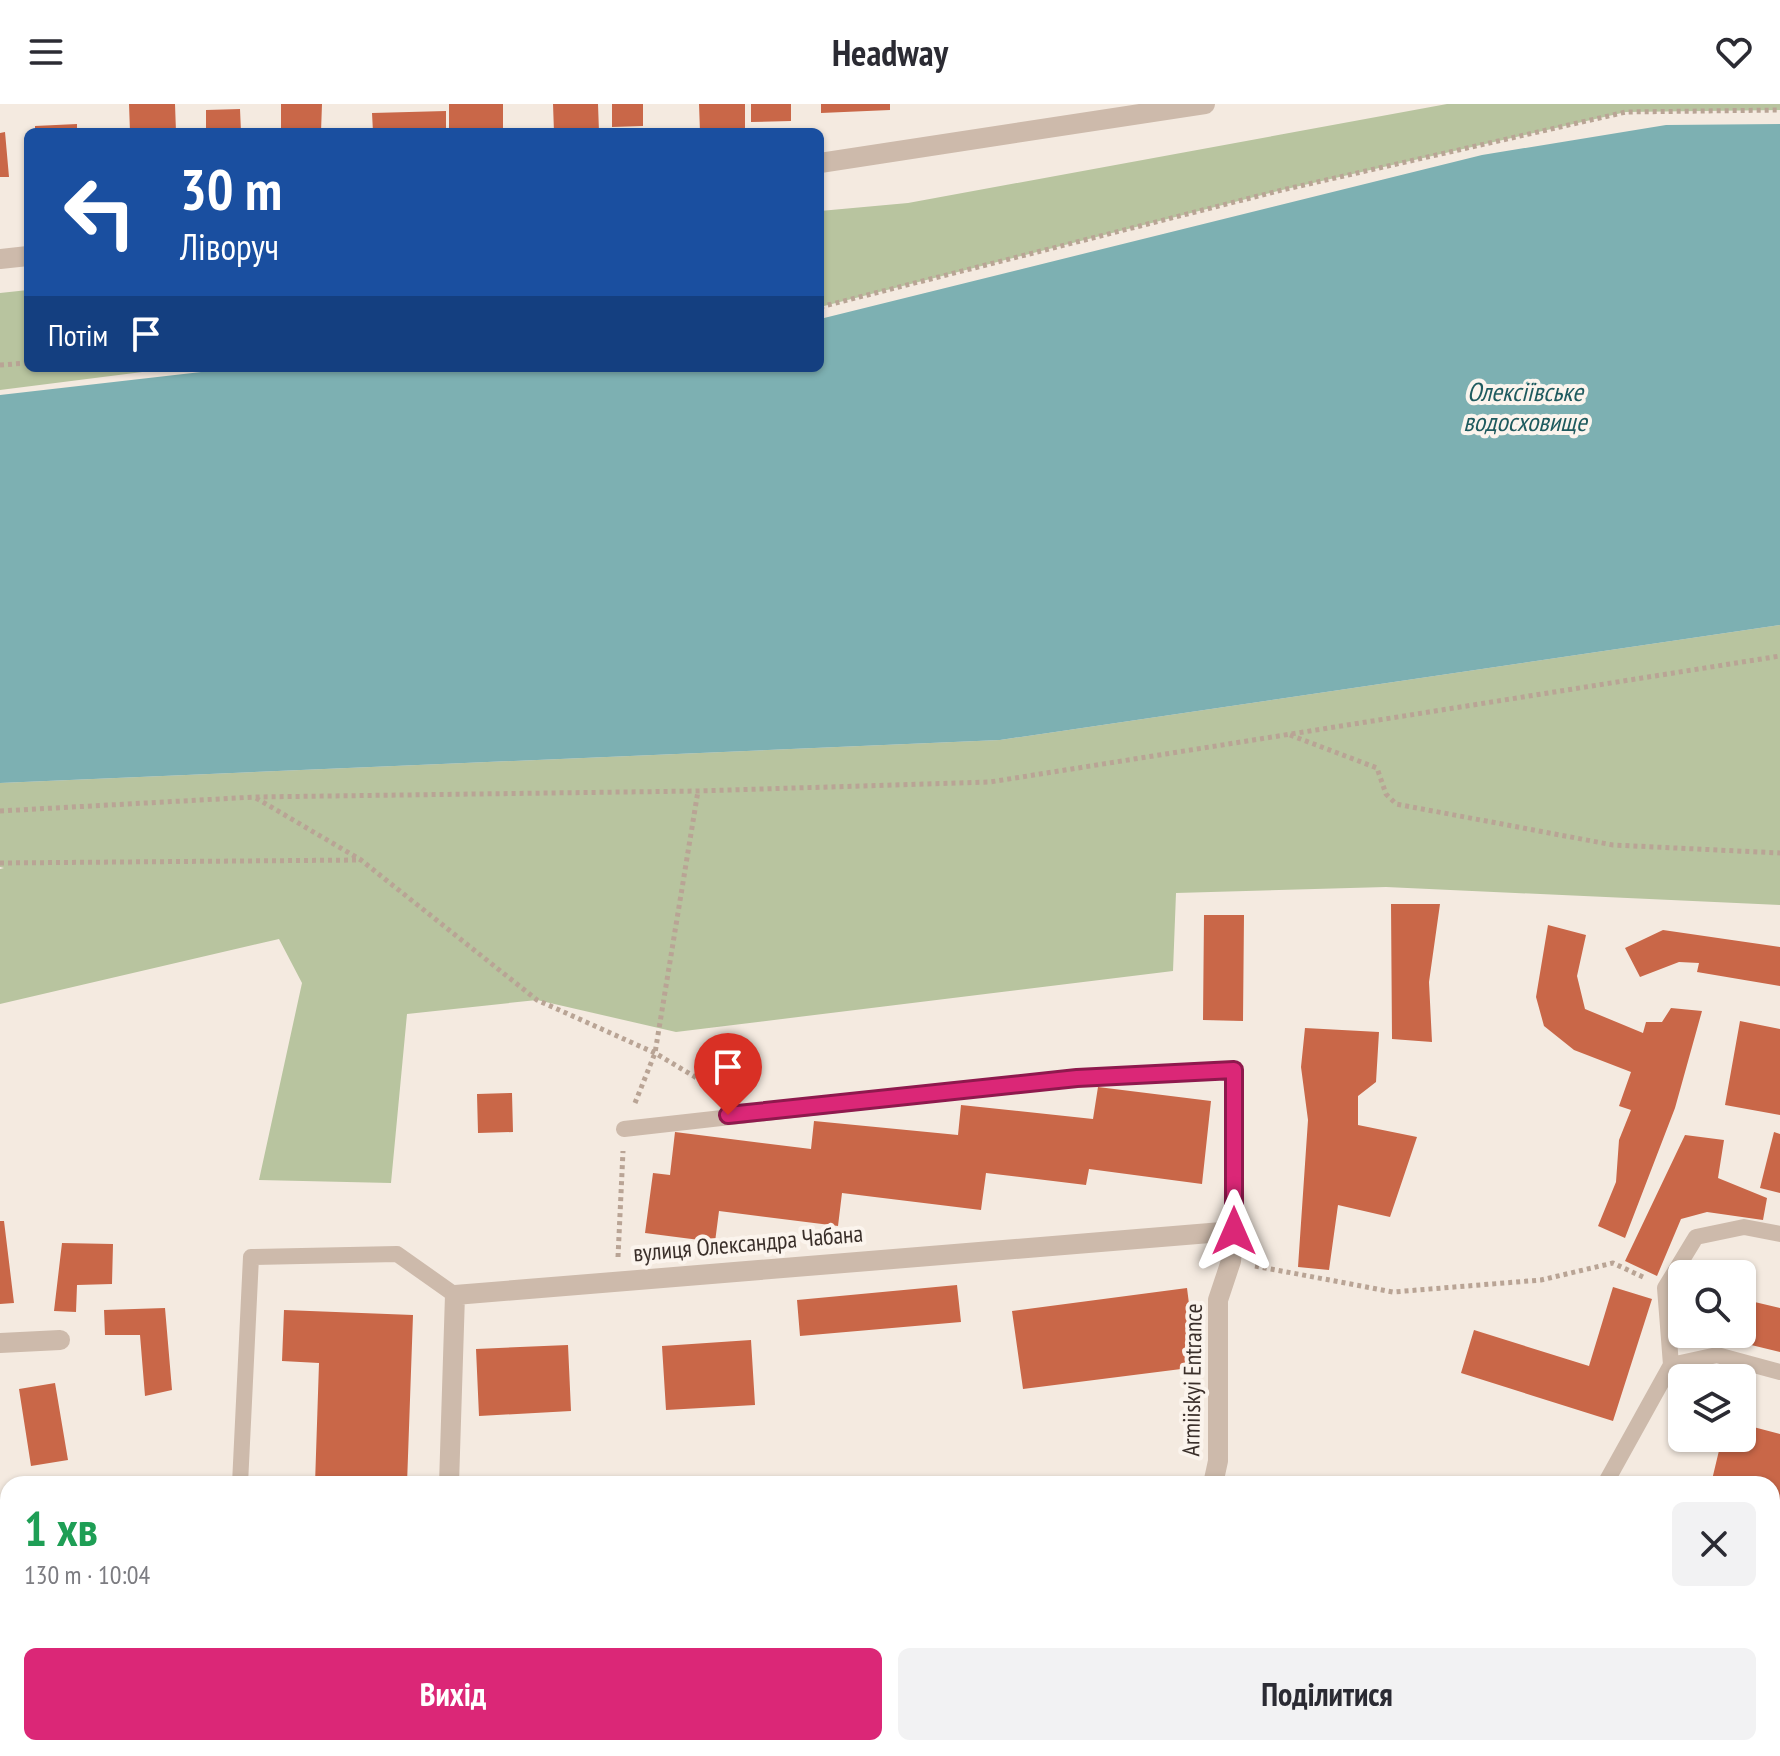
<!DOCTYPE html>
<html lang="uk">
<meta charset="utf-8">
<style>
:root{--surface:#fff;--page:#f2f2f3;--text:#2b2b33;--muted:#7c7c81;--accent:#db2777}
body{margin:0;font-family:"PT Sans Narrow",sans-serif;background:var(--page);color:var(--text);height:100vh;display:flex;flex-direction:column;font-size:30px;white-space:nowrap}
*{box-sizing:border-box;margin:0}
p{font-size:26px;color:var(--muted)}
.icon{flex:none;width:44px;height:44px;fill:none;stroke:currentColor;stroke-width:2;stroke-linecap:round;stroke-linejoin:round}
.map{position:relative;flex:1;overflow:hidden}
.sheet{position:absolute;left:0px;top:1372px;width:1780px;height:280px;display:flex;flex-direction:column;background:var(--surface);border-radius:24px 24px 0 0;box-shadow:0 2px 6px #0004}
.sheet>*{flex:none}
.guide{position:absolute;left:24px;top:24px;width:800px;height:244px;border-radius:12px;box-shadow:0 2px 6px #0004;background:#1a4fa0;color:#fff;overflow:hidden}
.buttons{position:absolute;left:1668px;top:1156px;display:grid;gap:16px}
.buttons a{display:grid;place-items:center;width:88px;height:88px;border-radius:12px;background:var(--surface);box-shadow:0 2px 6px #0004;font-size:40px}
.pin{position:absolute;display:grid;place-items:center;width:68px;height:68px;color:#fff;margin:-82px -34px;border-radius:50% 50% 50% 0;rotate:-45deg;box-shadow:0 0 8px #0007}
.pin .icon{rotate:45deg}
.me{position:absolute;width:88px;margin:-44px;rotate:0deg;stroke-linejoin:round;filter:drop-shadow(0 0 6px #0008)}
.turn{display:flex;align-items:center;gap:28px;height:168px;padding:0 24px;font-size:36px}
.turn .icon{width:104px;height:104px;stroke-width:2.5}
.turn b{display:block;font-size:56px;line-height:68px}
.then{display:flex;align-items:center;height:76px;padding:0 24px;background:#0003;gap:16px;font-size:30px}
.round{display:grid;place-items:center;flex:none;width:84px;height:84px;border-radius:12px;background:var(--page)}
.overview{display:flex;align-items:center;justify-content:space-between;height:136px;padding:0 24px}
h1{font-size:48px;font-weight:800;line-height:60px;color:#1e9e55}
.primary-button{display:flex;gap:16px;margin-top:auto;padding:16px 24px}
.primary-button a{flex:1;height:92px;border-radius:12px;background:var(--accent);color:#fff;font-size:32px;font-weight:800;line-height:92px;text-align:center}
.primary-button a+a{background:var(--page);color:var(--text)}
header{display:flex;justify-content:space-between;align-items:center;height:104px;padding:0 24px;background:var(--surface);font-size:36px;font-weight:800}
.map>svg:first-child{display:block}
</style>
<header><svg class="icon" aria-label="menu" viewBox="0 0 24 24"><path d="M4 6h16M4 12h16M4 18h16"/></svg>Headway<svg class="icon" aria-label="heart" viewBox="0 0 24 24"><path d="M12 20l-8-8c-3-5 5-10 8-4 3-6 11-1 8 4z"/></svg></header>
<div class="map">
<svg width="1780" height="1652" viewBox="0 0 1780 1652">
<rect width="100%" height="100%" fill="#f4eae0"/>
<path fill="#b8c49f" d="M1447,0H1780V6L1626,8L1282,86L820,203V107L908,99Z
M28,186V264H174L0,286V189Z
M1780,521V801L1386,783L1176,789L1173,867L676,928L537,896L407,910L391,1079L259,1076L302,879L279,835L0,900V765L4,764L0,763V679L1000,636Z"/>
<path fill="#7db0b2" d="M1780,20V521L1000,636L0,679V291L236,264H820V215L1482,51L1666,21Z"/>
<path fill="#c96748" d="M129,0H175L176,28H130Z
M281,0H322L321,28H281Z
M449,0H503V25L449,27Z
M553,0H598L599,28H554Z
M612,0H643V22L612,23Z
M699,0H745V28H700Z
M751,0H791V17L751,18Z
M821,0H890V6L821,9Z
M240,5L241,28H206V6Z
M446,7V28H373L372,9Z
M77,20V28H35V22Z
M5,28L9,73H0V29Z
M1391,800H1440L1429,878L1432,938L1392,935Z
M1204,811H1244L1243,917L1203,916Z
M1548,821L1586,831L1577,872L1585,905L1643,929L1646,918H1662L1671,904L1702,907L1675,1004L1625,1134L1598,1122L1616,1078L1619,1036L1631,1006L1619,1002L1631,968L1574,946L1544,922L1536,893Z
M1663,826L1780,843V882L1697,868L1699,859L1679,858L1640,873L1625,844Z
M1740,917L1780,925V1011L1725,1001Z
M1305,924L1379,928L1376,978L1358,992V1021L1417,1033L1390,1113L1338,1101L1329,1166L1298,1163L1308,1016L1301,963Z
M1098,983L1211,997L1202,1080L1089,1065L1086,1081L986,1069L981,1106L842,1089L838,1122L719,1107L715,1138L645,1129L653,1069L670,1071L675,1028L811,1045L814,1017L958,1031L961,1001L1093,1015Z
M512,989L513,1028L478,1029L477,990Z
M1774,1028L1780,1030V1089L1760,1084Z
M1685,1031L1724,1036L1718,1074L1767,1094L1763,1116L1707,1108L1681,1115L1657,1172L1625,1157Z
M0,1117H4L14,1199L0,1200Z
M62,1139L113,1140L112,1180L77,1181L76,1208L54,1207Z
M957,1181L961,1218L800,1232L797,1196Z
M1613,1183L1652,1195L1613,1317L1461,1269L1474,1226L1589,1262Z
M1187,1184L1197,1263L1023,1285L1012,1207Z
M1742,1195L1780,1204V1248L1710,1231L1742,1230Z
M165,1204L172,1286L145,1292L140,1231H105L104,1206Z
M284,1206L413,1211L407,1380H315L319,1259L282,1257Z
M751,1236L755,1301L666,1306L662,1242Z
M568,1241L571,1307L479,1312L476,1245Z
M55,1279L68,1356L31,1362L19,1285Z
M1742,1320L1780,1330V1432L1772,1430V1380H1711L1722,1334H1742Z
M1007,1644H1098L1096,1652H1004Z
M1551,1644H1653L1651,1652H1549Z"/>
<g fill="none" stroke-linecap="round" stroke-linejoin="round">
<path stroke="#b9a495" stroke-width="5" stroke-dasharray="4 4" stroke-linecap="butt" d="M820,203L1282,86L1626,8L1780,6
M0,261L28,259
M1290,631L1377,664L1386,690L1396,700L1613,741L1780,749
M256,694L361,756L537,896L655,949L722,989
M0,707L255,693L698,687L990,678L1780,552
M0,759L360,756
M635,999L655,949L698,687
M618,1153L623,1047
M1255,1162L1393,1188L1541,1176L1613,1159L1645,1174"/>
<path stroke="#cdbaab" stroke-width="16" d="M624,1025L1077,974L1234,966V1127
M1780,1130L1744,1123L1696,1133L1665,1184L1671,1261L1717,1251L1780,1268
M240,1380L251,1153L397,1150L455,1191
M1605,1380L1671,1261
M1772,1479L1780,1480
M1506,1652L1509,1644
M1702,1652L1704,1644"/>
<path stroke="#cdbaab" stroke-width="20" d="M820,59L1205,0
M0,155L28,152
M0,1239L60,1236
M449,1380L455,1191L1234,1127L1231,1157L1218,1196V1357L1213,1380
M441,1652V1644
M1151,1652L1153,1644"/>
</g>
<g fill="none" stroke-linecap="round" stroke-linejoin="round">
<defs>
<path id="route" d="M728,1011L1077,974L1234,966V1127"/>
</defs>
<use href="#route" stroke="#8e194d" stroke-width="20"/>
<use href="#route" stroke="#db2777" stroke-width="14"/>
</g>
<g text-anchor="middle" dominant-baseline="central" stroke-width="8" stroke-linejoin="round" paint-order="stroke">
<g font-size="24" fill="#3a2f2a" stroke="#fbf4ed">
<text transform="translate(748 1139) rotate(-5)">вулиця Олександра Чабана</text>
<text transform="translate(1192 1276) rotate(-89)">Armiiskyi Entrance</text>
</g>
<g font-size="26" font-style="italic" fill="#1e5a5e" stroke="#fbf4ed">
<text x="1525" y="287">Олексіївське<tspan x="1525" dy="30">водосховище</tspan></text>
</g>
</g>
</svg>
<div class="buttons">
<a><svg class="icon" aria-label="search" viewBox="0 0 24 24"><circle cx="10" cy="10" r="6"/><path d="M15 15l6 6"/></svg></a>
<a><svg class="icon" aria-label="layers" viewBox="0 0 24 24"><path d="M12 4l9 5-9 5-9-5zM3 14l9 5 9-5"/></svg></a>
</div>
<div class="pin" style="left:728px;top:1011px;background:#d93025"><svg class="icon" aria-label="arrive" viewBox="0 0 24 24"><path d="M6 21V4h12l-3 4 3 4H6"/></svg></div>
<svg class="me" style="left:1234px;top:1127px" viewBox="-20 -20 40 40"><path d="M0-17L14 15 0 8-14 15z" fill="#db2777" stroke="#fff" stroke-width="4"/></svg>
<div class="guide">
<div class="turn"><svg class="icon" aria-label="left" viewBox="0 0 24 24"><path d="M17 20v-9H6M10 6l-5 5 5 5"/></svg><div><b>30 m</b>Ліворуч</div></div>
<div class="then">Потім<svg class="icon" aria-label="arrive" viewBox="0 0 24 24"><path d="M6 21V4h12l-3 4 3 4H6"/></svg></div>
</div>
<section class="sheet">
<div class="overview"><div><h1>1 хв</h1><p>130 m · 10:04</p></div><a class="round"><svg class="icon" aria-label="close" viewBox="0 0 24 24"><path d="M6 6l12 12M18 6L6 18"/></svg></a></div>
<div class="primary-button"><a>Вихід</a><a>Поділитися</a></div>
</section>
</div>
